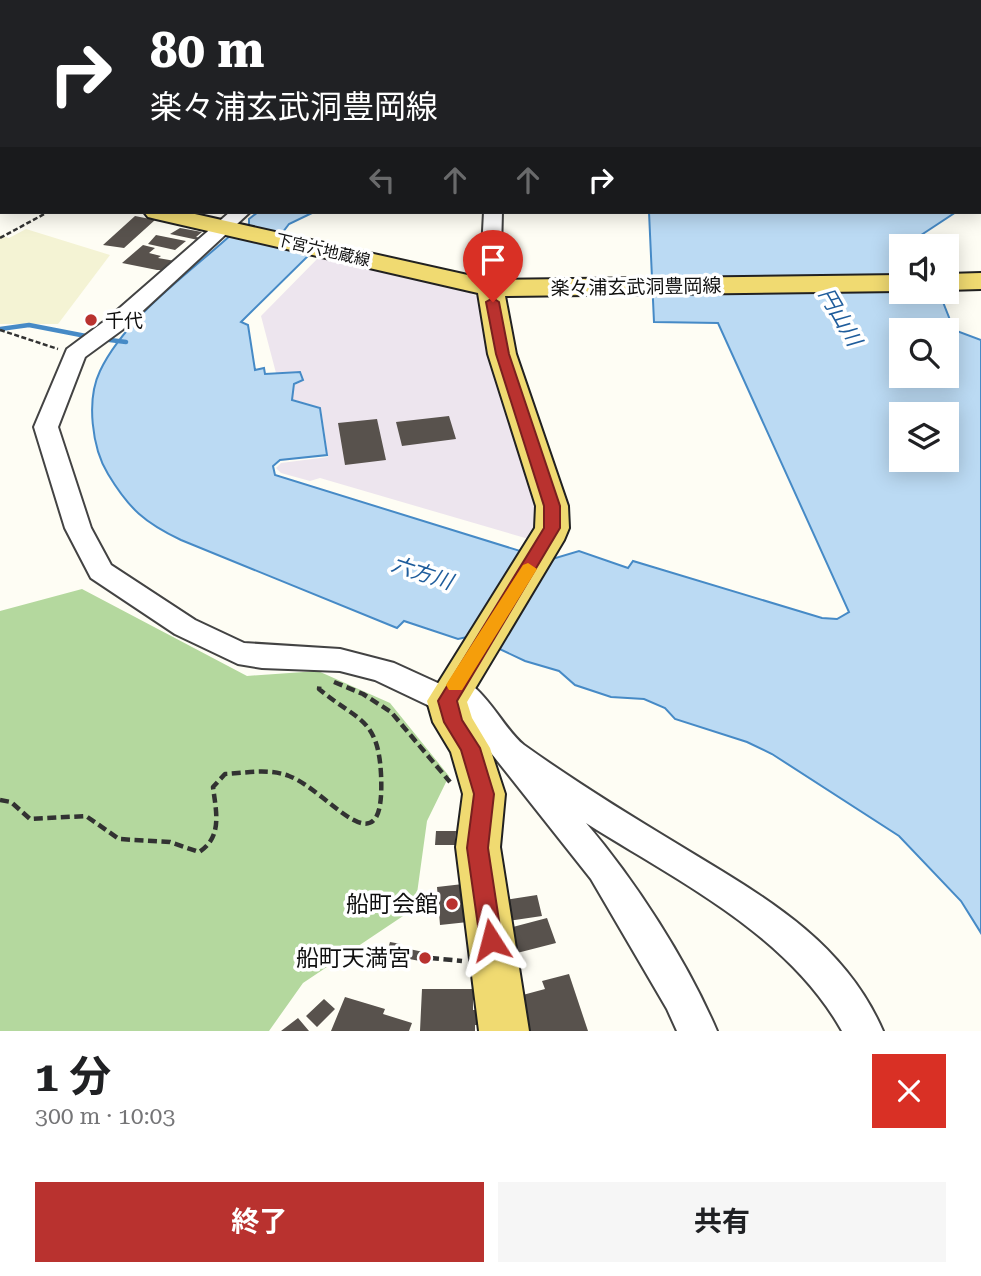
<!DOCTYPE html>
<html lang="ja">
<meta charset="utf-8">
<style>
:root{--surface:#fff;--page:#f6f6f6;--text:#202124;--muted:#757577;--accent:#b9322f}
body{margin:0;font-family:"Roboto Serif","Noto Sans JP",serif;background:var(--page);color:var(--text);height:100vh;display:flex;flex-direction:column;font-size:26px;white-space:nowrap}
*{box-sizing:border-box;margin:0}
p{font-size:23px;color:var(--muted)}
.icon{flex:none;width:38px;height:38px;fill:none;stroke:currentColor;stroke-width:2;stroke-linecap:round;stroke-linejoin:round}
.map{position:relative;height:1031px;overflow:hidden}
.side{display:flex;flex-direction:column;background:var(--surface);flex:1}
.side>*{flex:none}
.hud{position:absolute;left:0px;top:0px;width:982px;height:214px;box-shadow:0 4px 18px #0003;background:#202124;color:#fff;overflow:hidden}
.tools{position:absolute;left:889px;top:234px;display:grid;gap:14px}
.tools a{display:grid;place-items:center;width:70px;height:70px;border-radius:0px;background:var(--surface);box-shadow:0 4px 18px #0003;font-size:35px}
.pin{position:absolute;display:grid;place-items:center;width:60px;height:60px;color:#fff;margin:-72px -30px;border-radius:50% 50% 50% 0;rotate:-45deg;box-shadow:0 0 7px #0007}
.pin .icon{rotate:45deg}
.me{position:absolute;width:77px;margin:-38px;rotate:351deg;stroke-linejoin:round;filter:drop-shadow(0 0 5px #0008)}
.turn{display:flex;align-items:center;gap:24px;height:147px;padding:0 35px;font-size:32px}
.turn .icon{width:91px;height:91px;stroke-width:2.5}
.turn b{display:block;font-size:49px;line-height:60px}
.lanes{display:flex;align-items:center;height:66px;padding:0 35px;background:#0003;justify-content:center;gap:35px;direction:ltr}
.lanes .off{opacity:.35}
.round{display:grid;place-items:center;flex:none;width:74px;height:74px;border-radius:0px;background:var(--page)}
.overview{display:flex;align-items:center;justify-content:space-between;height:119px;padding:0 35px}
h1{font-size:42px;font-weight:700;line-height:52px}
.action{display:flex;gap:14px;margin-top:auto;padding:14px 35px}
.action a{flex:1;height:80px;border-radius:0px;background:var(--accent);color:#fff;font-size:28px;font-weight:700;line-height:80px;text-align:center}
.action a+a{background:var(--page);color:var(--text)}
.map>svg:first-child{display:block}
</style>
<div class="map">
<svg width="981" height="1031" viewBox="0 0 981 1031">
<rect width="100%" height="100%" fill="#fefdf4"/>
<path fill="#ede5ee" d="M322,254L456,286L478,297L483,304L542,500L539,528L532,540L320,478L310,481L281,473L276,468L281,463L328,457L321,408L292,399L295,385L303,380L301,372L276,373L261,316Z"/>
<path fill="#f4f3d4" d="M26,229L110,255L58,324H0V235L9,238Z"/>
<path fill="#b4d89e" d="M0,0H195L2,2L0,90Z
M82,589L247,676L318,671L390,703L449,776L427,821L415,908L303,983L269,1031H0V611Z"/>
<path fill="#bbdaf3" stroke="#468ac6" stroke-width="2" fill-rule="evenodd" d="M258,212H314L289,224L280,236L312,252L241,322L248,325L255,370L264,368L265,374L300,372L303,380L294,384L292,400L320,408L327,455L280,460L273,466L275,475L549,560L579,551L628,568L633,561L822,618L837,619L849,612L718,323L654,322L649,212H956L900,249L901,292H939L954,330L981,340V933L961,901L899,836L772,754L747,742L675,719L665,708L644,699L611,697L575,685L559,671L525,661L472,636L458,639L404,621L397,628L181,540C145,523 129,509 108,474C92,448 86,400 100,371C125,318 189,273 232,234L249,230V219ZM901,331H947V376H901ZM901,415H947V460H901Z"/>
<g fill="none" stroke-linecap="round" stroke-linejoin="round">
<path stroke="#468ac6" stroke-width="4.5" d="M0,329L29,325L91,337
M102,339L126,342"/>
<path fill="#bbdaf3" fill-rule="evenodd" d="M900,0H923L899,2Z"/>
</g>
<path fill="#58524d" d="M135,216L155,220L124,248L103,245Z
M180,228L202,232L196,237L201,238L198,240L170,234Z
M156,235L186,241L175,250L148,244Z
M143,245L155,248L149,253L161,256L158,258L175,261L164,270H157L122,263Z
M449,416L456,439L402,446L396,422Z
M377,419L386,460L345,465L338,423Z
M436,831H456L455,845H435Z
M463,884L468,922L440,925L437,887Z
M537,895L542,916L508,921L504,900Z
M547,918L556,943L517,953L509,928Z
M390,942L401,944L400,947L428,953L425,962L399,957L398,962L385,960Z
M569,974L588,1031H517L519,996L545,989L542,981Z
M422,989H473V1010H479V1025H475V1031H420Z
M345,997L385,1009L383,1014L412,1023L409,1031H331Z
M324,999L335,1009L317,1027L306,1016Z
M298,1018L309,1031H281Z"/>
<g fill="none" stroke-linecap="round" stroke-linejoin="round">
<defs>
<path id="minor" d="M421,0H435L420,2Z
M538,0H552L537,2Z
M0,126H2V136H0Z
M230,212H250L122,330L85,357L58,427L91,528L111,565L195,620L244,643L340,649L394,663L440,684L443,679C478,668 500,727 524,745C574,781 626,813 679,845C761,895 843,939 883,1031H842C787,933 677,881 586,823C635,880 687,961 717,1031H677L667,1009L591,879L457,710L447,713L436,709L375,680L340,671L262,668L238,664L175,634L91,578L65,528L34,427L67,349L106,320Z
M484,212H502L500,288L497,292H483L480,288Z"/>
<path id="major" d="M0,168L2,169V183L0,182Z
M144,212H186L490,280L901,275V291L505,296L516,354L568,506L569,528L564,540L467,702L472,718L490,748L505,794L500,847L529,1031H479L456,847L463,794L451,752L433,722L427,701L535,528L536,506L488,354L478,293L156,219L148,217Z
M981,273V289L947,290V274Z"/>
</defs>
<use href="#minor" stroke="#434343" stroke-width="4"/>
<use href="#major" stroke="#212121" stroke-width="4"/>
<path stroke="#323232" stroke-width="2.5" stroke-dasharray="5 2.5" stroke-linecap="butt" d="M0,238L48,212
M0,330L58,349"/>
<path stroke="#323232" stroke-width="4.5" stroke-dasharray="9 4.5" stroke-linecap="butt" d="M334,682L363,694L391,712L450,782
M0,800L11,802L30,819L86,816L119,839L170,842L199,852C223,837 216,811 213,787L225,774C246,773 268,768 289,776C328,790 386,877 381,774C378,717 357,721 319,689L320,682
M430,958L462,961"/>
<use href="#minor" fill="#fff" fill-rule="evenodd"/>
<use href="#major" fill="#f0da71" fill-rule="evenodd"/>
</g>
<path fill="#b9322f" stroke="#78201f" stroke-width="2" d="M493,298L499,302L509,354L560,506V528L457,701L462,720L480,748L494,794L488,848L502,940L499,947L491,950L483,947L480,940L467,848L474,794L461,750L444,722L438,701L544,528V506L496,354L486,302Z"/>
<path fill="#f59e0b" d="M528,563L537,569L462,690H449L446,685L449,680L523,565Z"/>
<g fill="#b9322f" stroke="#fff" stroke-width="2.5">
<circle cx="91" cy="320" r="7"/>
<circle cx="452" cy="904" r="7"/>
<circle cx="425" cy="958" r="7"/>
</g>
<g text-anchor="middle" dominant-baseline="central" stroke-width="7" stroke-linejoin="round" paint-order="stroke">
<g font-size="16" fill="#101010" stroke="#fff">
<text transform="translate(323 250) rotate(13)">下宮六地蔵線</text>
</g>
<g font-size="19" fill="#101010" stroke="#fff">
<text transform="translate(636 287) rotate(-1)">楽々浦玄武洞豊岡線</text>
</g>
<g font-size="19" fill="#101010" stroke="#fff" text-anchor="start">
<text x="105" y="320">千代</text>
</g>
<g font-size="21" font-style="italic" fill="#1f5d9c" stroke="#fff">
<text transform="translate(840 317) rotate(60)">円山川</text>
<text transform="translate(422 573) rotate(18)">六方川</text>
</g>
<g font-size="23" fill="#101010" stroke="#fff" text-anchor="end">
<text x="438" y="904">船町会館</text>
<text x="411" y="958">船町天満宮</text>
</g>
</g>
</svg>
<div class="tools">
<a><svg class="icon" aria-label="sound" viewBox="0 0 24 24"><path d="M4 9h4l5-4v14l-5-4H4zM17 9q2 3 0 6"/></svg></a>
<a><svg class="icon" aria-label="search" viewBox="0 0 24 24"><circle cx="10" cy="10" r="6"/><path d="M15 15l6 6"/></svg></a>
<a><svg class="icon" aria-label="layers" viewBox="0 0 24 24"><path d="M12 4l9 5-9 5-9-5zM3 14l9 5 9-5"/></svg></a>
</div>
<div class="pin" style="left:493px;top:302px;background:#d93025"><svg class="icon" aria-label="arrive" viewBox="0 0 24 24"><path d="M6 21V4h12l-3 4 3 4H6"/></svg></div>
<svg class="me" style="left:491px;top:940px" viewBox="-20 -20 40 40"><path d="M0-17L14 15 0 8-14 15z" fill="#b9322f" stroke="#fff" stroke-width="4"/></svg>
<div class="hud">
<div class="turn"><svg class="icon" aria-label="right" viewBox="0 0 24 24"><path d="M7 20v-9h11M14 6l5 5-5 5"/></svg><div><b>80 m</b>楽々浦玄武洞豊岡線</div></div>
<div class="lanes"><svg class="icon off" aria-label="left" viewBox="0 0 24 24"><path d="M17 20v-9H6M10 6l-5 5 5 5"/></svg><svg class="icon off" aria-label="ahead" viewBox="0 0 24 24"><path d="M12 20V5M6 11l6-6 6 6"/></svg><svg class="icon off" aria-label="ahead" viewBox="0 0 24 24"><path d="M12 20V5M6 11l6-6 6 6"/></svg><svg class="icon" aria-label="right" viewBox="0 0 24 24"><path d="M7 20v-9h11M14 6l5 5-5 5"/></svg></div>
</div>
</div>
<section class="side">
<div class="overview"><div><h1>1 分</h1><p>300 m · 10:03</p></div><a class="round" style="background:#d93025;color:#fff"><svg class="icon" aria-label="close" viewBox="0 0 24 24"><path d="M6 6l12 12M18 6L6 18"/></svg></a></div>
<div class="action"><a>終了</a><a>共有</a></div>
</section>
